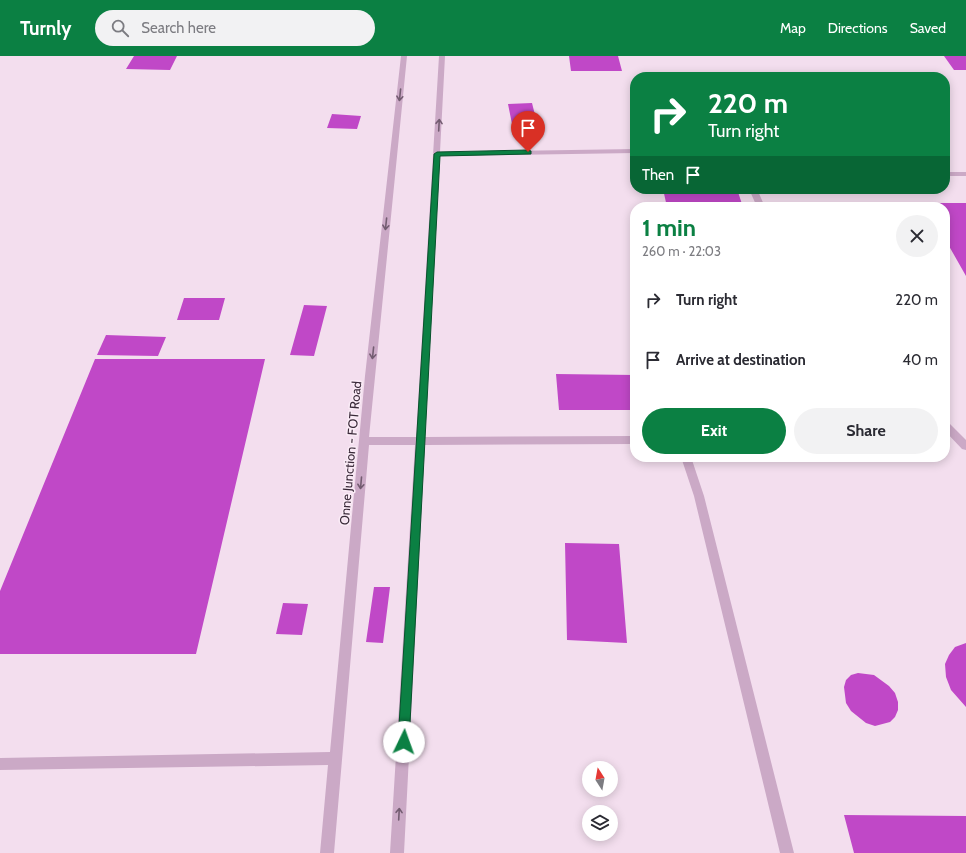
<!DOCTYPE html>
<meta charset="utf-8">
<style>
:root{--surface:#fff;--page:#f2f2f3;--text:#2b2b33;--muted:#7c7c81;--accent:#0b8043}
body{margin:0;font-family:Cabin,sans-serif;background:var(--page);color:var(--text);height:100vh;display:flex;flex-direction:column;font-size:15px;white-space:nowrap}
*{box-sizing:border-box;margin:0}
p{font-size:13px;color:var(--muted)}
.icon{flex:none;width:22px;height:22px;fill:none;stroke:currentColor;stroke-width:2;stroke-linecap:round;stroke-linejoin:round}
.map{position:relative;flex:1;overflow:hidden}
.details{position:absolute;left:630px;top:146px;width:320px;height:260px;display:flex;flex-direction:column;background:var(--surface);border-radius:16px;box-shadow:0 2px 10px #0003}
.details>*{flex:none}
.top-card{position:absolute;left:630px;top:16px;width:320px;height:122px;border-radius:16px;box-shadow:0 2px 10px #0003;background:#0b8043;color:#fff;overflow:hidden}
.needle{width:26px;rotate:349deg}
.buttons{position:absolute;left:582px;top:705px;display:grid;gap:8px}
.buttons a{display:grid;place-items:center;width:36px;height:36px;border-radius:50%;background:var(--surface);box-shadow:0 2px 10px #0003;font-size:20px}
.pin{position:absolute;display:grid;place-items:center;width:34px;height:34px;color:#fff;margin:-41px -17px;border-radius:50% 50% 50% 0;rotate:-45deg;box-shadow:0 0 4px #0007}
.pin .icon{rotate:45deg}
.me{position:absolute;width:44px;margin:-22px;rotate:3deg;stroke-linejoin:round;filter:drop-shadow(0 0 3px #0008)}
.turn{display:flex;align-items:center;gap:14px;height:84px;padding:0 12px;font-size:18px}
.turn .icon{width:52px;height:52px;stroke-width:2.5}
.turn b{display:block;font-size:28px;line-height:34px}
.then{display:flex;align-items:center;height:38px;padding:0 12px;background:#0003;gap:8px;font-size:15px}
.round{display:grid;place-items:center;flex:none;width:42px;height:42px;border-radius:21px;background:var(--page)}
.overview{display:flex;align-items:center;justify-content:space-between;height:68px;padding:0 12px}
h1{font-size:24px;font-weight:800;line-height:30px;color:var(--accent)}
.button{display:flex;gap:8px;margin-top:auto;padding:8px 12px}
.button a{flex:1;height:46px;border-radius:24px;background:var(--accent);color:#fff;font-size:16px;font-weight:800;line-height:46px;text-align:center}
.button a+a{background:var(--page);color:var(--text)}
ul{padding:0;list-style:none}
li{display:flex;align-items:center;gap:12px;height:60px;padding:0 12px}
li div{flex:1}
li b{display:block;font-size:15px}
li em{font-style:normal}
header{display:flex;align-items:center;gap:24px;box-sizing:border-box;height:56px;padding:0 20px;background:var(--accent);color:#fff}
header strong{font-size:19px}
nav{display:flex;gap:22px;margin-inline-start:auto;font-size:14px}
.search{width:280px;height:36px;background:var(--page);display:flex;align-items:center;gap:10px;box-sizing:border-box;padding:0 14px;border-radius:22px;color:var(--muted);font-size:15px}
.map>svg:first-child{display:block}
</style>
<header>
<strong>Turnly</strong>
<div class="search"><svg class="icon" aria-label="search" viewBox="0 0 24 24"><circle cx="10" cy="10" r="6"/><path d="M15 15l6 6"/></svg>Search here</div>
<nav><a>Map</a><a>Directions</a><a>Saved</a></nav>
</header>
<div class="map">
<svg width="966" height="797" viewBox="0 0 966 797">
<rect width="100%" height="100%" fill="#f3deee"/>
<path fill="#c048c7" d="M134,0H177L170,14L126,13Z
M569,0H618L622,15H571Z
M944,0H966V14H954Z
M532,47L537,67L512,68L508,48Z
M332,58L361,60L357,73L327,72Z
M663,133H737L743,151H667Z
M924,147H966V220L945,183V151H926Z
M184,242H225L219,264H177Z
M304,249L327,250L314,300L290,299Z
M106,279L166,281L158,300L97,299Z
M95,303H265L196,598H0V535Z
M556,318L635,319V354H559Z
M565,487L619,488L627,587L567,584Z
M374,531H390L383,587L366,586Z
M283,547L308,548L302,579L276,578Z
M966,587V651L951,634L946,621L945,608L949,599L955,591Z
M858,617L874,619L889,630L895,637L898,646V654L895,661L890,666L875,670L866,667L851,655L846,647L844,631L846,624L851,619Z
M844,759L966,760V797H854Z"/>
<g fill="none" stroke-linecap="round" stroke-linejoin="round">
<path fill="#cba9c6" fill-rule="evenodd" d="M401,0H407L369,381H416L439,0H445L440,96L635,93V97L440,100L425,381L635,380V388L425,389L404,797H390L415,389H369L334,797H320L328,709L0,714V702L330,696L365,320Z
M945,116H966V120H945Z
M749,133H757L765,151H757Z
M945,365L948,366L966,384V394L962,393L945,375Z
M681,401H691L704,440L794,797H780L694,440Z"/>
</g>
<defs><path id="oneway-shaft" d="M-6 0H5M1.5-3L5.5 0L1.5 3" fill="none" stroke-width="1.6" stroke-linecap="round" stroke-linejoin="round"/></defs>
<g stroke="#735c71">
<use href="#oneway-shaft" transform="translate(400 39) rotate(96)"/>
<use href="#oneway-shaft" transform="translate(439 69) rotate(-87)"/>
<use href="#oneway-shaft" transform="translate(386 168) rotate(96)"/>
<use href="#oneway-shaft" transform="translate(373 297) rotate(96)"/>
<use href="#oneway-shaft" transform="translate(361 427) rotate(95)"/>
<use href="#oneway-shaft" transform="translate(399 758) rotate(-87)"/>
</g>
<path fill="#0b8043" stroke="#07532c" d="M528,94L531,95V98L440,100L409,686L408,690L404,692L400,690L398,686L434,98L437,96Z"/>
<g text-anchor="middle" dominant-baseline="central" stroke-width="3" stroke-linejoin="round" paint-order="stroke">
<g font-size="13" fill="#392938" stroke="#faebf6">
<text transform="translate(350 397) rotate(-85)">Onne Junction - FOT Road</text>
</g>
</g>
</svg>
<div class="buttons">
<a><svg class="needle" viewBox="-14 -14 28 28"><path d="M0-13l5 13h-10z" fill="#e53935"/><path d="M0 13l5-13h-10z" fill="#7c7c81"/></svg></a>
<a><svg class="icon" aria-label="layers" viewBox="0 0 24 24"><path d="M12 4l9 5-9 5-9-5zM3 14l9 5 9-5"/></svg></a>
</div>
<div class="pin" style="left:528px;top:96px;background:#d93025"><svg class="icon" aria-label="arrive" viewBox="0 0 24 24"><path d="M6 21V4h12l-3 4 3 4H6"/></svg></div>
<svg class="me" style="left:404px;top:686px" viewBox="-20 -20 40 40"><circle r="19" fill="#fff"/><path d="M0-13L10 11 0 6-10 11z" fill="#0b8043"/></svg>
<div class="top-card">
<div class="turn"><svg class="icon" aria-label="right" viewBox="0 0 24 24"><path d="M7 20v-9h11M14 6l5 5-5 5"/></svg><div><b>220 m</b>Turn right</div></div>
<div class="then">Then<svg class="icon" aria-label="arrive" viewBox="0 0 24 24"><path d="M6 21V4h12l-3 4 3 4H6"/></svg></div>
</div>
<section class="details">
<div class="overview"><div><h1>1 min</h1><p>260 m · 22:03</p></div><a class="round"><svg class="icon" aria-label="close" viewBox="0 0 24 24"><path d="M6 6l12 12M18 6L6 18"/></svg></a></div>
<ul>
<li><svg class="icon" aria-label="right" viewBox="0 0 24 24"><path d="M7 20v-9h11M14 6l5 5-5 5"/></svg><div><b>Turn right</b></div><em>220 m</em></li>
<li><svg class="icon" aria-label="arrive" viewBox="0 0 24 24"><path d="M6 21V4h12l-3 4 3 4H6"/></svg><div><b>Arrive at destination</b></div><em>40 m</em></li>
</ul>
<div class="button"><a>Exit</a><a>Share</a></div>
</section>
</div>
